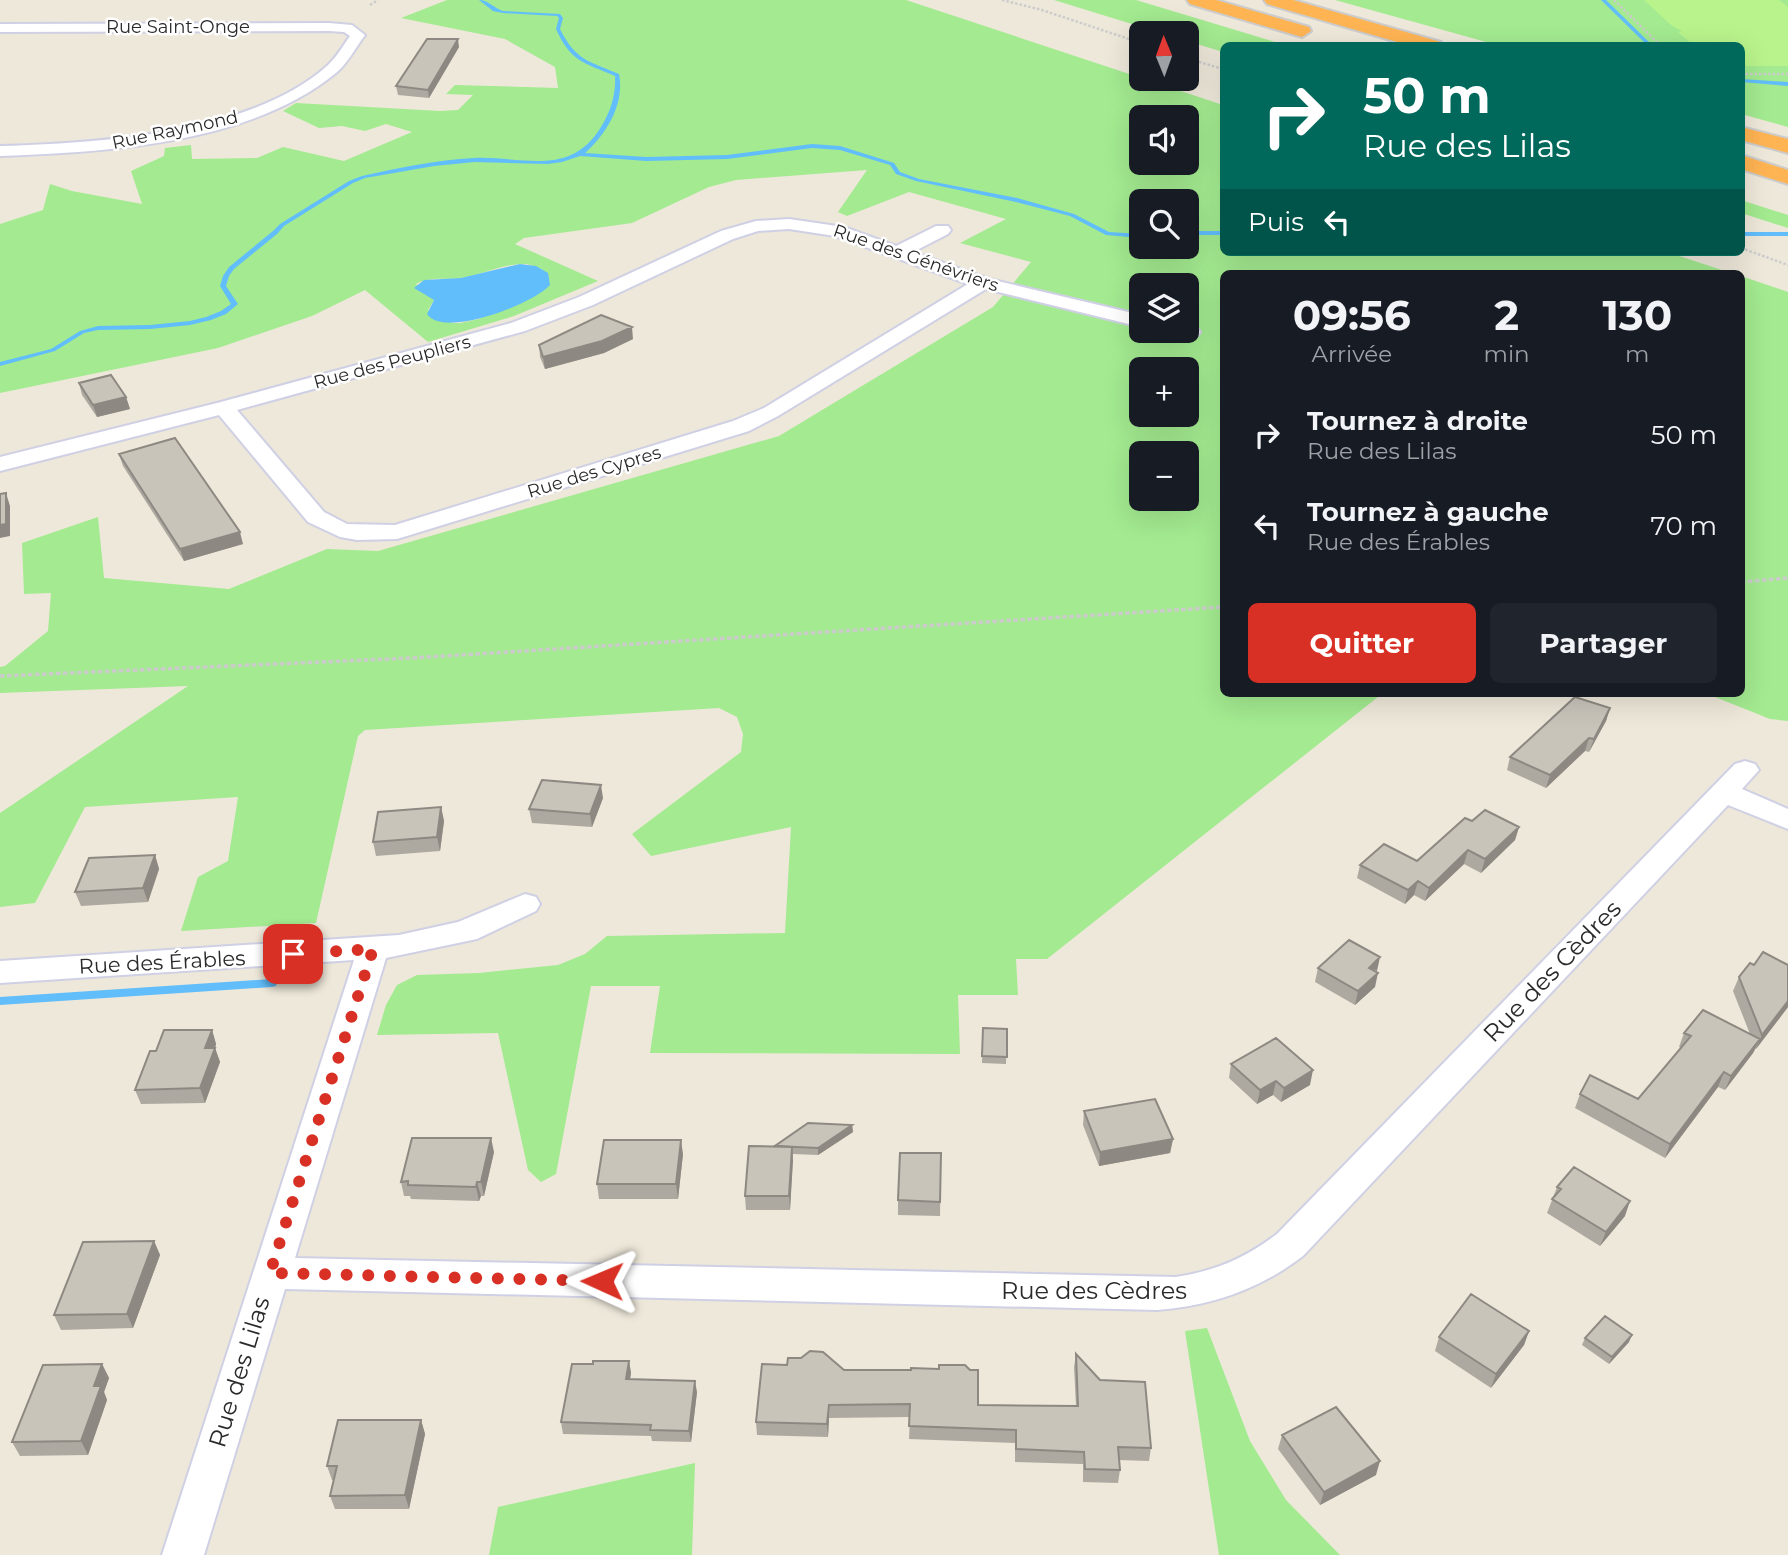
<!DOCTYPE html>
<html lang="fr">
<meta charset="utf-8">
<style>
:root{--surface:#171b24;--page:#20242c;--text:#f1f3f6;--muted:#9ea1a6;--accent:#d93025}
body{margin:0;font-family:Montserrat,sans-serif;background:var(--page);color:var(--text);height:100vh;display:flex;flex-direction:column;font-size:26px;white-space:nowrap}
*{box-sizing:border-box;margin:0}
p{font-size:23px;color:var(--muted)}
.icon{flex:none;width:38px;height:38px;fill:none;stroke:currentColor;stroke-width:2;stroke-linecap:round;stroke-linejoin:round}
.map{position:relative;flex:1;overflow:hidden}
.panel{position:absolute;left:1220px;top:270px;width:525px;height:427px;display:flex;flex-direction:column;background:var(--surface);border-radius:10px;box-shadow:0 7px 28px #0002}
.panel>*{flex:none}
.guide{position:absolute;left:1220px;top:42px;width:525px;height:214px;border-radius:10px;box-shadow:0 7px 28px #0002;background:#00695c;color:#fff;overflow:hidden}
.needle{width:46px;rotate:359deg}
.tools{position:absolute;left:1129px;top:21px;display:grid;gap:14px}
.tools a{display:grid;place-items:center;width:70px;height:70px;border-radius:10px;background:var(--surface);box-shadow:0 7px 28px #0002;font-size:35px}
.pin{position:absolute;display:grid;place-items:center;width:60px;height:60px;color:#fff;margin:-30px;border-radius:14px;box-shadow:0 4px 10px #0006}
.me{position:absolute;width:77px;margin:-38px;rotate:271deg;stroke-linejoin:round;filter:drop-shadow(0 0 5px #0008)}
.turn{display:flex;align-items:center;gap:24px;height:147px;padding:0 28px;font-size:32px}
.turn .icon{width:91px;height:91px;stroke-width:2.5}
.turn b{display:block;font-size:49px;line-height:60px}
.then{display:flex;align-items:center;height:66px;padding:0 28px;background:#0003;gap:14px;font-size:26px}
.eta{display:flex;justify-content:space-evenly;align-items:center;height:119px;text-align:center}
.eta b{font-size:42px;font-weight:700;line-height:49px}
.button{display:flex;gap:14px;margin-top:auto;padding:14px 28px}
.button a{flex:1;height:80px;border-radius:10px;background:var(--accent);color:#fff;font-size:28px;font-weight:700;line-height:80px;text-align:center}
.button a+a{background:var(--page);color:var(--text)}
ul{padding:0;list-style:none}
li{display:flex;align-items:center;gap:21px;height:91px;padding:0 28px}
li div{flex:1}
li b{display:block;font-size:26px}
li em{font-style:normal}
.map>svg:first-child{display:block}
</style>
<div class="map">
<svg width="1788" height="1555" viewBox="0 0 1788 1555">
<rect width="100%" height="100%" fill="#eee8da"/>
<path fill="#a3ea90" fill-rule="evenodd" d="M447,0H906L1223,105V252H1667L1731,273H1223V693H1383L1047,959H1016L1018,995H958L960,1054L650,1053L660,986H591L556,1174L541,1182L528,1170L498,1033L377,1035L386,1005L397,985L417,975L479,973L558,965L585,954L607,936L785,933L791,827L651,856L632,834L741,752L743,734L737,717L719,708L365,730L358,736L316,923L181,931L198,877L228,861L238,797L85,807L35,903L0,907V813L188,686L0,693V667L5,666L48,631L51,593L24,594L22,543L98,517L104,578L229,589L327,549L378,551L779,436L993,307L1031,262L960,243L1006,219L909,192L847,216L838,212L867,170L736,180L709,187L632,223L524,238L515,244L598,281L514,316L428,342L365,290L312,316L218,348L0,393V224L43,210L50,184L72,191L142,204L131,171L164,156L165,148L191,145L192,159L257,158L283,147L344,161L412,132L386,124L365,131L342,126L319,128L283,111L296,103L440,111L458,110L473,95L446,94L455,85L558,88L555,67L505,39L401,18ZM1141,117H1186V163H1141ZM1141,201H1186V247H1141ZM527,264L542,269L533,297L479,319L460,323H452L428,310L434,300L416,284C430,276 445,280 460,278C483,275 503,263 527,264ZM1141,285H1186V331H1141ZM1141,369H1186V415H1141ZM1141,453H1186V499H1141Z
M1054,0H1136L1285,45L1223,46V52L1187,41L1186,33H1161Z
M1335,0H1788V127L1741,114V46L1497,45Z
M1741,200L1788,215V228L1741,213Z
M1741,276L1788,292V721L1770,719L1705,693H1741Z
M1207,1328L1250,1441L1286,1500L1340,1555H1219L1185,1331Z
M695,1463L692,1555H489L498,1507Z"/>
<path fill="#b9f38b" d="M1644,0H1779L1788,7V66H1741V46L1693,45L1678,32L1682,31L1671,25Z"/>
<path fill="#61befb" d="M520,264L536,266L548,273L550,285C533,304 444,339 427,314L434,300L414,288L424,280L461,278Z"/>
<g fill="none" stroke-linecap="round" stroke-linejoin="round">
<path fill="#61befb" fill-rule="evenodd" d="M479,0C488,0 494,8 503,11L560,14L563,18L560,29C576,61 589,61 619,74C625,103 607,134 585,153L646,157L727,155L812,144L840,146L894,163L900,172L919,179L1017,198L1074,214L1109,232L1141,234V238L1106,235L1070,216L1016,202L916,181L896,174L890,165L840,150L812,148L727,159L646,161L580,156L562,162L548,164L475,162L434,166L365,178L353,183L284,226L277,234L234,269L229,276L226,286L238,304L226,314L211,320L190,325L150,329L98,330L84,333L55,351L0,366V362L51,349L80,331L98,326L150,325L190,321L206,317L221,311L231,304L220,286L223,276L229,267L273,231L280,224L349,181L362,176C399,168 436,160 474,158C523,156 570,178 601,127C611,111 616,94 615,76C583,62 571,62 556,29L559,18L557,16L503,13L493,11Z
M1601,0H1606L1653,46H1648Z
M1741,79L1788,82V86L1741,82Z
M1186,231H1223V235H1186Z
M1741,232H1788V236H1741Z
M272,979L276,980L277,983L276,986L272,987L0,1005V997Z"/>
<defs>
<path id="street" d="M329,23L352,25L365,35C356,47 347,64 336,73C249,144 108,152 0,156V146C98,143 251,134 327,66C336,58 343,46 350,36L344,32L329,31L0,32V24Z
M789,219L844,227L896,246L936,226H948L951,230L948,234L913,252L989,279L1141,315V327L986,289L778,416L749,431L397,539L357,540L340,537L308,522L219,415L0,471V457L217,403L511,323L579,297L721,231L756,221ZM789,229L835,236L968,284L764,408L733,421L395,525L347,524L324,512L237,410L525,331L593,305L733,239L758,231Z
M1186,326L1197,328L1200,332L1197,336L1183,337L1173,331H1186Z
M1745,761L1755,764L1759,770L1742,789L1788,809V829L1728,805L1303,1256C1260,1289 1212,1306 1157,1310L285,1289L204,1555H162L354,960L0,983V961L399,935L458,922L525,894L536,897L540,904L536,911L477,939L386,958L295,1258L1176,1277C1215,1271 1245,1258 1277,1234L1735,764Z"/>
<path id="highway" d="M1187,0H1216L1309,27L1311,31L1302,37L1295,35L1190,4Z
M1264,0H1293L1441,42L1443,46H1411L1267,4Z
M1741,127L1788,139V153L1741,140Z
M1741,155L1788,170V184L1741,169Z"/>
</defs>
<use href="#street" stroke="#cfd0e4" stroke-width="4"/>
<use href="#highway" stroke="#ccc" stroke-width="4"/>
<path stroke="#ccc" stroke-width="2.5" stroke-dasharray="2.5 2" stroke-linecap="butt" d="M1002,0L1042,10L1141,43
M1614,0L1661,46
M370,5L378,0
M1186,58L1223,69
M1741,74H1788
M1741,248L1788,265"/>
<path stroke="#ccc" stroke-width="3.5" stroke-dasharray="4.5 2.5" stroke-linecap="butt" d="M1741,582L1788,578
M0,676L412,658L1223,607"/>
<use href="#street" fill="#fff" fill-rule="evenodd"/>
<use href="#highway" fill="#ffb453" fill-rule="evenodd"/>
</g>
<path fill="#ada9a0" d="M459,47L429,98L398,95L396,86Z
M633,339L604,353L545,369L540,357L539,345Z
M79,383L126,397L130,409L97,417L82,395Z
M119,454L243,544L184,561L123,466Z
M1610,708L1606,721L1589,752L1585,751L1546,788L1507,770L1510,757Z
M603,798L592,827L532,823L529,809Z
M441,807L444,821L440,851L376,856L373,842Z
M1472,821L1519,827L1515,840L1481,873L1464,864L1425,901L1414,895L1405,904L1357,878L1360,865L1417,861Z
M155,855L159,869L148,902L81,906L75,892Z
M1318,968L1376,972L1375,987L1355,1005L1315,982Z
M1739,977L1788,1007L1756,1049V1048L1753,1053L1725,1090L1718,1087L1665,1158L1575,1108L1580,1094L1638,1099L1681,1048L1679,1047L1684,1033L1750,1034L1733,991Z
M983,1028L1007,1029L1006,1064L982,1063Z
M212,1030L216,1044L215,1048L220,1062L205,1103L141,1104L135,1090L156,1051Z
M1231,1064L1310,1085L1281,1102L1273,1095L1257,1104L1229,1078Z
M1084,1111L1173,1139L1170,1153L1099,1166L1083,1125Z
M852,1125L853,1132L818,1155L793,1154L790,1210H746L745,1196L775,1146Z
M494,1152L484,1196H481L479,1201L411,1199L410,1196H404L401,1182Z
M941,1153L940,1216L898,1215V1200Z
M683,1154L678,1199H599L597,1184Z
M1557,1187L1625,1216L1600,1246L1547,1213Z
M154,1241L160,1255L133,1328L61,1330L54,1315Z
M1529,1331L1524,1345L1491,1388L1435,1351L1439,1337Z
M1585,1338L1629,1342L1609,1364L1582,1345Z
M1076,1354L1151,1448L1149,1461L1119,1460L1120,1470L1118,1483L1083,1482V1464L1015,1462V1443L909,1439L910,1417L829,1418L828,1437L757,1435L756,1422L844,1370L978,1405L1076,1406L1074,1367Z
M629,1361L631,1373L630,1379L697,1392L691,1442L652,1441L651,1436L563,1434L561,1422L593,1364Z
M102,1364L109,1378L104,1392L107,1400L88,1455L20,1456L12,1442Z
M421,1420L425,1434L409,1509H335L330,1496L334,1480H332L327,1466Z
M1282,1435L1376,1475L1320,1505L1278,1449Z"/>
<path fill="#8d8982" d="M458,39L459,47L429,98L428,90Z
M632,327L633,339L604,353L545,369L543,357Z
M126,397L130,409L97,417L93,405Z
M6,493L10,506V536L0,538V525Z
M240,532L243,544L184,561L180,549Z
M1610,708L1606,721L1589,752L1594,739Z
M1589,738L1585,751L1546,788L1550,775Z
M601,785L603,798L592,827L590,814Z
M441,807L444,821L440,851L437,837Z
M1519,827L1515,840L1481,873L1485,859Z
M1468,850L1464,864L1425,901L1429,888Z
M155,855L159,869L148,902L143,888Z
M1418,881L1414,895L1405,904L1408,890Z
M1380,957L1377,971L1369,968Z
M1378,973L1375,987L1355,1005L1358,991Z
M1788,1001V1007L1756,1049L1762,1035Z
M212,1030L216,1044L215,1048L220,1062L205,1103L200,1088L205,1048Z
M1760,1039L1753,1053L1725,1090L1731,1076Z
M1313,1070L1310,1085L1281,1102L1284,1088Z
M1724,1072L1718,1087L1665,1158L1670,1144Z
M1276,1081L1273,1095L1257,1104L1260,1090Z
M852,1125L853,1132L818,1155V1148Z
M491,1138L494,1152L484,1196L481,1182Z
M1173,1139L1170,1153L1099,1166L1100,1152Z
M681,1140L683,1154L678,1199L676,1184Z
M792,1147L793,1161L790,1210L789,1196Z
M477,1182L481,1196L479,1201L476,1187Z
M1630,1201L1625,1216L1600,1246L1606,1232Z
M154,1241L160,1255L133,1328L127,1314Z
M1529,1331L1524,1345L1491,1388L1496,1374Z
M1632,1335L1629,1342L1609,1364L1612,1357Z
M629,1361L631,1373L628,1391L626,1379Z
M102,1364L109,1378L104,1392L107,1400L88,1455L81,1441L94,1386Z
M695,1381L697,1392L691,1442L689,1431Z
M829,1405V1418L828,1437L827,1424Z
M421,1420L425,1434L409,1509L405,1495Z
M1380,1461L1376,1475L1320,1505L1324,1492Z"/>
<path fill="#c9c4ba" stroke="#8d8982" stroke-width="2" d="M427,39H458L428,90L396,86Z
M601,315L632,327L602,341L543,357L539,345Z
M111,375L126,397L93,405L79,383Z
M175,438L240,532L180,549L119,454Z
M6,493V524L0,525V494Z
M1575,697L1610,708L1594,739L1589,738L1550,775L1510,757Z
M542,780L601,785L590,814L529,809Z
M441,807L437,837L373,842L378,812Z
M1485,810L1519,827L1485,859L1468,850L1429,888L1418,881L1408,890L1360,865L1384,844L1417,861L1465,818L1472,821Z
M155,855L143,888L75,892L89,858Z
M1349,940L1380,957L1369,968L1378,973L1358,991L1318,968Z
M1763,952L1788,965V1001L1762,1035L1739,977L1750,963L1754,965Z
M1703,1010L1760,1039L1731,1076L1724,1072L1670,1144L1580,1094L1590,1075L1638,1099L1691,1036L1684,1033Z
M983,1028L1007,1029V1057L982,1056Z
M164,1030H212L205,1048H215L200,1088L135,1090L150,1051H156Z
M1276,1038L1313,1070L1284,1088L1276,1081L1260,1090L1231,1064Z
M1155,1099L1173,1139L1100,1152L1084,1111Z
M808,1123L852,1125L818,1148L775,1146Z
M412,1138H491L481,1182H477L476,1187L408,1185V1181L401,1182Z
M604,1140H681L676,1184H597Z
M749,1146L792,1147L789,1196H745Z
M900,1153H941L940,1202L898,1200Z
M1574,1167L1630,1201L1606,1232L1552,1199L1561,1189L1557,1187Z
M154,1241L127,1314L54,1315L83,1242Z
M1471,1294L1529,1331L1496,1374L1439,1337Z
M1605,1316L1632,1335L1612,1357L1585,1338Z
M810,1351L823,1352L844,1370H911V1368L939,1369V1365H965L970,1370H978V1405L1078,1406L1076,1354L1100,1380L1145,1382L1151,1448L1118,1447L1120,1470L1085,1469L1084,1452L1016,1449V1430L909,1426L910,1404L829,1405L827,1424L756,1422L762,1364L787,1365L788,1358H801Z
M593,1361H629L626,1379L695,1381L689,1431L650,1430L651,1425L561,1422L572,1364H593Z
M102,1364L94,1386H101L81,1441L12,1442L43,1365Z
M1336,1407L1380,1461L1324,1492L1282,1435Z
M338,1420H421L405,1495L330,1496L337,1466H327Z"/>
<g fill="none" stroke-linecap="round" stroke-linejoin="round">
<path stroke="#d93025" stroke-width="12" stroke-dasharray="0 21.6" d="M293,954L373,949L270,1273L602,1281"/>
</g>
<g text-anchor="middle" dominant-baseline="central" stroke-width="5" stroke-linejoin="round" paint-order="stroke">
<g font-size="18" fill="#2a2a2a" stroke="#fff">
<text x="178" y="27">Rue Saint-Onge</text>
<text transform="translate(175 130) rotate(-12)">Rue Raymond</text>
<text transform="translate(916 258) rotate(19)">Rue des Génévriers</text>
<text transform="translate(392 362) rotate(-15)">Rue des Peupliers</text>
<text transform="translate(594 472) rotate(-17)">Rue des Cypres</text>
</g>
<g font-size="21" fill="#2a2a2a" stroke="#fff">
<text transform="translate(162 962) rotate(-3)">Rue des Érables</text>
</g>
<g font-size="24" fill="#2a2a2a" stroke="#fff">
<text transform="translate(1552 971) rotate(-46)">Rue des Cèdres</text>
<text x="1094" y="1290">Rue des Cèdres</text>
<text transform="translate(239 1372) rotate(-73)">Rue des Lilas</text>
</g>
</g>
</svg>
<div class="tools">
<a><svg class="needle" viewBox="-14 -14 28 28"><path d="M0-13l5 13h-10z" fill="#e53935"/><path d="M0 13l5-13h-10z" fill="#9ea1a6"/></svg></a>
<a><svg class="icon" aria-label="sound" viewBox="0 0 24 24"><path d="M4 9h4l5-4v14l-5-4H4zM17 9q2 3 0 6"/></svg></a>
<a><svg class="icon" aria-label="search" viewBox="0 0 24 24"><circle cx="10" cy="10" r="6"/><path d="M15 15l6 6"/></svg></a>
<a><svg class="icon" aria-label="layers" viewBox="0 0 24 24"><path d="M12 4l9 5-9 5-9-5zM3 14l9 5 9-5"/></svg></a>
<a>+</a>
<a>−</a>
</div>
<div class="pin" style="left:293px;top:954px;background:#d93025"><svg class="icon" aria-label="arrive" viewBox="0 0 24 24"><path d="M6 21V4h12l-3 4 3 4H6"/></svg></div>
<svg class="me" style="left:602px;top:1281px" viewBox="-20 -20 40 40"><path d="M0-17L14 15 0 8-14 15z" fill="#d93025" stroke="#fff" stroke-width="4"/></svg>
<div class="guide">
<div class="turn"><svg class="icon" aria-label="right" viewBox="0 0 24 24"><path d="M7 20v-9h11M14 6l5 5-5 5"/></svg><div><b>50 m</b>Rue des Lilas</div></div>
<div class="then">Puis<svg class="icon" aria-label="left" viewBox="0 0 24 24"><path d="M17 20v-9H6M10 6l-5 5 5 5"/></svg></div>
</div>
<section class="panel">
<div class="eta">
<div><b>09:56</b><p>Arrivée</p></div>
<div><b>2</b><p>min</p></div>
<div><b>130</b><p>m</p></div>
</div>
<ul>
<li><svg class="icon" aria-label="right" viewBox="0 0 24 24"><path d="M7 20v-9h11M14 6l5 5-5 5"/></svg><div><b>Tournez à droite</b><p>Rue des Lilas</p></div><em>50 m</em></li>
<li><svg class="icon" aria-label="left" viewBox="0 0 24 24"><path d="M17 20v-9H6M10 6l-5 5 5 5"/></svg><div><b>Tournez à gauche</b><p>Rue des Érables</p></div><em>70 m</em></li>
</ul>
<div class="button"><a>Quitter</a><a>Partager</a></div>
</section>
</div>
